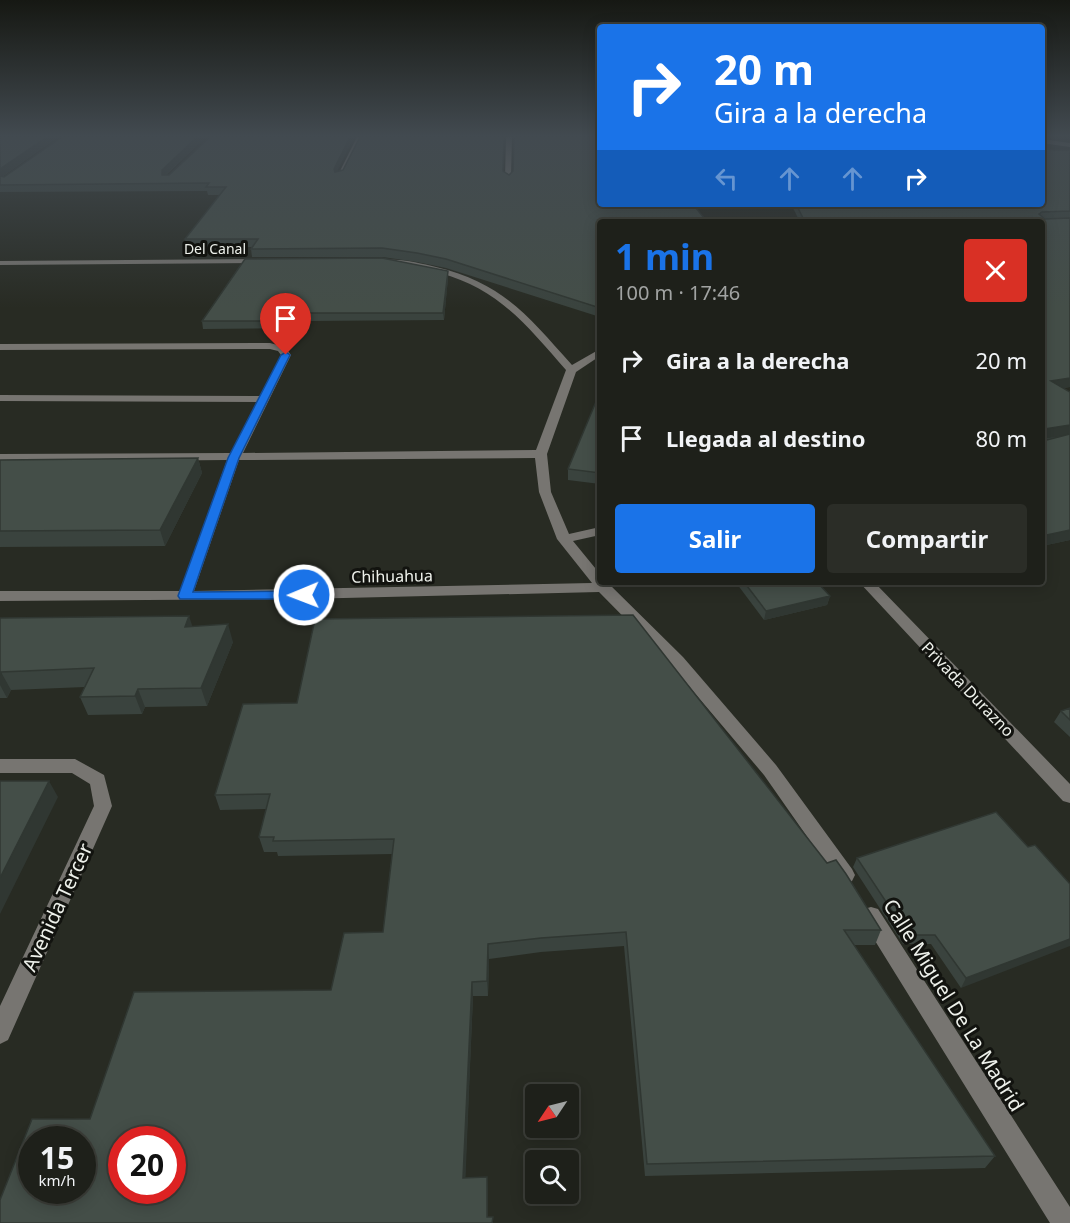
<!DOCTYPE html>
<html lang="es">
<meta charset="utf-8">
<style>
:root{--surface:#1e201a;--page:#2b2d27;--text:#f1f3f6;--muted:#a1a3a2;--line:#3c3e39;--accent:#1a73e8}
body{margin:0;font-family:"Noto Sans",sans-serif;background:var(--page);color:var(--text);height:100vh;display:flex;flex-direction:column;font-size:22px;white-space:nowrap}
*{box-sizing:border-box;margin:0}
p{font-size:20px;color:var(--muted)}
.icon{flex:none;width:33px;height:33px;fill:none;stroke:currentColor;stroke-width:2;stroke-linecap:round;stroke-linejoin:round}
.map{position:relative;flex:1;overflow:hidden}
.sheet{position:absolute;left:597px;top:219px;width:448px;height:366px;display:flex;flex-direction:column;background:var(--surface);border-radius:6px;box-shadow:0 3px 15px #0003,0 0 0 2px var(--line)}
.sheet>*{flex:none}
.hud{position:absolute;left:597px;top:24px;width:448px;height:183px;border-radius:6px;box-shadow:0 3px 15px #0003,0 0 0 2px var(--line);background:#1a73e8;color:#fff;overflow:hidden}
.needle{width:39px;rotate:235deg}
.tools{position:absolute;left:525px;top:1084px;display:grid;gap:12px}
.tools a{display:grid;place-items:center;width:54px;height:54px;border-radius:6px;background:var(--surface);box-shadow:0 3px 15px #0003,0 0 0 2px var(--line);font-size:30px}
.speed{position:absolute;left:18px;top:1126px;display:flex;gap:12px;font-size:30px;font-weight:700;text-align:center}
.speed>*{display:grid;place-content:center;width:78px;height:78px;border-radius:50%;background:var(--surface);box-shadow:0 3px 15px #0003,0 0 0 2px var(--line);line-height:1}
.speed small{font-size:15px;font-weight:400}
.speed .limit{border:9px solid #d22;background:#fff;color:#111}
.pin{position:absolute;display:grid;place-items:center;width:51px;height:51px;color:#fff;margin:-62px -26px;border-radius:50% 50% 50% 0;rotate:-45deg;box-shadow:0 0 6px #0007}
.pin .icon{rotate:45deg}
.me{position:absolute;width:66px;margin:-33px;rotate:269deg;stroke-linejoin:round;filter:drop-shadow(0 0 4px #0008)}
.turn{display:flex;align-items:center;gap:21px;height:126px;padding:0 18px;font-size:27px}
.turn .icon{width:78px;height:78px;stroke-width:2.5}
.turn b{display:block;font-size:42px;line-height:51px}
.lanes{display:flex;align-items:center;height:57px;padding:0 18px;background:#0003;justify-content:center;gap:30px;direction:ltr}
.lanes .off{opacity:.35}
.round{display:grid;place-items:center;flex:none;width:63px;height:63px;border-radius:6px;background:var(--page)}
.headline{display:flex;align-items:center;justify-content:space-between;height:102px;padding:0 18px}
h1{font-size:36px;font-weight:700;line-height:45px;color:var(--accent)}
.primary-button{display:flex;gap:12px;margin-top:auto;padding:12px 18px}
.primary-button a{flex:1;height:69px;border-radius:6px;background:var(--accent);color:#fff;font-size:24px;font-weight:700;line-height:69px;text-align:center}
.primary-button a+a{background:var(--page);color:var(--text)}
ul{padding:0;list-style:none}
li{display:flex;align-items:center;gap:18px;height:78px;padding:0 18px}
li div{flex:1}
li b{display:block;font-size:22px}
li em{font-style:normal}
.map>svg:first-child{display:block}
</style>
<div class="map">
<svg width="1070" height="1223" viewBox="0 0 1070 1223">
<rect width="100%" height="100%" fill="#282b23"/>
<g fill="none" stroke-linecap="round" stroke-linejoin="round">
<path fill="#777571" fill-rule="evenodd" d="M357,137H363L342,176L337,177Z
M506,137H512L511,178L508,180L505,178Z
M1042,139L1070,143V147L1042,143Z
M267,259V263H264L0,265V261Z
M390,260C404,259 422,264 436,267C503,283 528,316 572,365L600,349V356L576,372L547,454L551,492L569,534L600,527V535L573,541L600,574V582H607L683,657L776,765L852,869L855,875L852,881L845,884L838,881L764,775L671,665L599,592L302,599L0,601V591H180L227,460L0,462V454L231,453L257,402L0,401V395L260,396L281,355L278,351L270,349L0,350V344L270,343L285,347L291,355L243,453L536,450L566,370C527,326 499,289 440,273C424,269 407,267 390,264ZM535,458L539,492L557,539L592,583L194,591L239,460Z
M859,582H874L1070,784V803L1063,801Z
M0,759H75L104,775L112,806L8,1040L0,1044V1006L94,806L90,784L72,773H0Z
M871,907L878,909L1070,1207V1223H1050L864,923L861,916L864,909Z"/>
</g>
<path fill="#3a433e" d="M0,137H58L2,177H4L62,137H206L166,175L337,171H503L600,222V317L446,268L417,262L383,257H252L251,249L252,247H187L185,239L220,195H208L207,191L0,192Z
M1042,148L1053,150H1070V387L1063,388L1070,392V540L1042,546V222H800L791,204H1042Z
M448,271V278L444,320L306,321L304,328L203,329L202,321Z
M600,392V484L568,480V469Z
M198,458L202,473L165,546L0,547V460Z
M737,582H817L830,596L827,605L764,620L737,584Z
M0,618L192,627L233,642L207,706L145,707L142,714L88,715L80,697L85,687L11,690L7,698H0Z
M243,704L827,863L881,930L875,945H853L995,1156L985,1168L645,1176L624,946L541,952L489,959L488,996H473L465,1178L488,1189V1217H493V1223H0L90,1119L331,990L383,932L392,854L278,856L277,852H264L259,837L267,809L220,810L215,795Z
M1070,708V737L1054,722L1061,711Z
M1028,847L1070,884L961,988L931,944H903L853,867L857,858Z"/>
<path fill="#303732" d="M47,137H58L0,178V169Z
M197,137H206L163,177L162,175V170Z
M350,137H354L335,176L334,169Z
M448,271V278L444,320L443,313Z
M305,313L306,321L304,328L303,321Z
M1070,378V387L1047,391L1051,381Z
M1070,425V435L1042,439L1045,429Z
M198,458L202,473L165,546L160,530Z
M1070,530V540L1042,546V536Z
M830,596L827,605L764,620L766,611Z
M189,616L195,634L185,627Z
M228,624L233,642L207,706L201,688Z
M1,672L11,690L7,698L0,685V675Z
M138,689L145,707L142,714L135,696Z
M49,781L58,797L0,914V878Z
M1070,939V946L961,988L966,978Z
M488,944L489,959L488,996L487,981Z
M472,982L473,996L465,1190L463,1178Z
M487,1177L488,1189V1223L487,1217Z"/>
<path fill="#444e48" stroke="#303732" stroke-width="1.5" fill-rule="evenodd" d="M0,137H47L0,169Z
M62,137H197L162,170V175H169L210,137H350L334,169L335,172L343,170L360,137H504L503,171L509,175L513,171L514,137H600V204H693L707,222H600V308L446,259L417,253L382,248L251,249L258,239H185L226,187H206L209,183L0,185V176L4,177Z
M1042,148L1053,150H1070V211L1042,212L1039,214L1045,219L1070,218V378L1051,381L1070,392V425L1045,429L1044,437L1047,440L1070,434V530L1042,536V222H805L796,204H1042Z
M382,258L448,271L443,313H305L303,321H202L245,259Z
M600,392V473L568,469Z
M198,458L160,530L0,531V460Z
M744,582H817L830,596L766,611Z
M633,615L827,863L836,860L846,874L881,930H844L995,1156L647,1164L626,932L541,938L488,944L487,981L472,982L463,1178L487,1177V1217H493L492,1223H0V1200L32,1119H90L134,992L331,990L344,933L383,932L394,839L273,841L274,837H259L270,794L215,795L243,704L297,703L315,619ZM32,1140H82V1191H32ZM122,1140H172V1191H122Z
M189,616L185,627L228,624L201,688L138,689L135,696L80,697L94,668L1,672L0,675V618Z
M1070,708V720L1061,711Z
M0,781H49L0,878Z
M996,812L1028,847L1035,845L1070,884V939L966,978L935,935H908L857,858Z"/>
<linearGradient id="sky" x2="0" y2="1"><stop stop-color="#161813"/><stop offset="0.44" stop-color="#424a50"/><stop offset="1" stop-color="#424a50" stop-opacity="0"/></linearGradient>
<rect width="1070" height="308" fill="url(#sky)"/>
<path fill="#1a73e8" stroke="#114b97" stroke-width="1.5" d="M286,352L290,355L239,458L193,592L304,591L311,595L304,599H180L178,596L228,458L281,355Z"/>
<g text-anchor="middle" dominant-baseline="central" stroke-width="6" stroke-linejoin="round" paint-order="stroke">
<g font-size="14" fill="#eef1eb" stroke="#12130f">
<text x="215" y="248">Del Canal</text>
</g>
<g font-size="16" fill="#eef1eb" stroke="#12130f">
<text transform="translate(392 576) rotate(-1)">Chihuahua</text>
<text transform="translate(968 689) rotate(46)">Privada Durazno</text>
</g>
<g font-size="20" fill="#eef1eb" stroke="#12130f">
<text transform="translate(57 907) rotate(-65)">Avenida Tercer</text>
<text transform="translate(954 1005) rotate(58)">Calle Miguel De La Madrid</text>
</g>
</g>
</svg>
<div class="tools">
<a><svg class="needle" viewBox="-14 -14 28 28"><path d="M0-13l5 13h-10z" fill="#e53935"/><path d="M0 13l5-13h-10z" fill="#a1a3a2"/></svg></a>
<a><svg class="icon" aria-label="search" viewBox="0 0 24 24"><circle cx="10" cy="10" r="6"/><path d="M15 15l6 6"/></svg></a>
</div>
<div class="speed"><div>15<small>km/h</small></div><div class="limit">20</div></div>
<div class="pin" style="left:286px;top:355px;background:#d93025"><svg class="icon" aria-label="arrive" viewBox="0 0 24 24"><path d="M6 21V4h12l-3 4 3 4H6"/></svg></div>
<svg class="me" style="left:304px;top:595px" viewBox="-20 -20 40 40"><circle r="17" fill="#1a73e8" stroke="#fff" stroke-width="3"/><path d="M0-11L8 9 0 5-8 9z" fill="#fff"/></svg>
<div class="hud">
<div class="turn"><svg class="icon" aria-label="right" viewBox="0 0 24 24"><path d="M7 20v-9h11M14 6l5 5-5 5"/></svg><div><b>20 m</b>Gira a la derecha</div></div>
<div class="lanes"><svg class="icon off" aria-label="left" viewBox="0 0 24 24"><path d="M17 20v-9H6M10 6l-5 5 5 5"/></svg><svg class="icon off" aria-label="ahead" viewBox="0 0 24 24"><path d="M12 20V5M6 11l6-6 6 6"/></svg><svg class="icon off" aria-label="ahead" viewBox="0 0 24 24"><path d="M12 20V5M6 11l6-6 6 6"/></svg><svg class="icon" aria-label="right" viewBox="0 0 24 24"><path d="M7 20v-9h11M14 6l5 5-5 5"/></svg></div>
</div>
<section class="sheet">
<div class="headline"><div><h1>1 min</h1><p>100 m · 17:46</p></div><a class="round" style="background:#d93025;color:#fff"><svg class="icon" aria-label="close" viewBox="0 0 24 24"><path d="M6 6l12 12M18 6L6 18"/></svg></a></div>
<ul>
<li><svg class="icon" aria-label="right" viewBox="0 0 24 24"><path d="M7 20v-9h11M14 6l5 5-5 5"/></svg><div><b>Gira a la derecha</b></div><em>20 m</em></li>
<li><svg class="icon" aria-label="arrive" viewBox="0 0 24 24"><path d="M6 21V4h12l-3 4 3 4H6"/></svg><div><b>Llegada al destino</b></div><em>80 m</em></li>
</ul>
<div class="primary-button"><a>Salir</a><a>Compartir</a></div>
</section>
</div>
